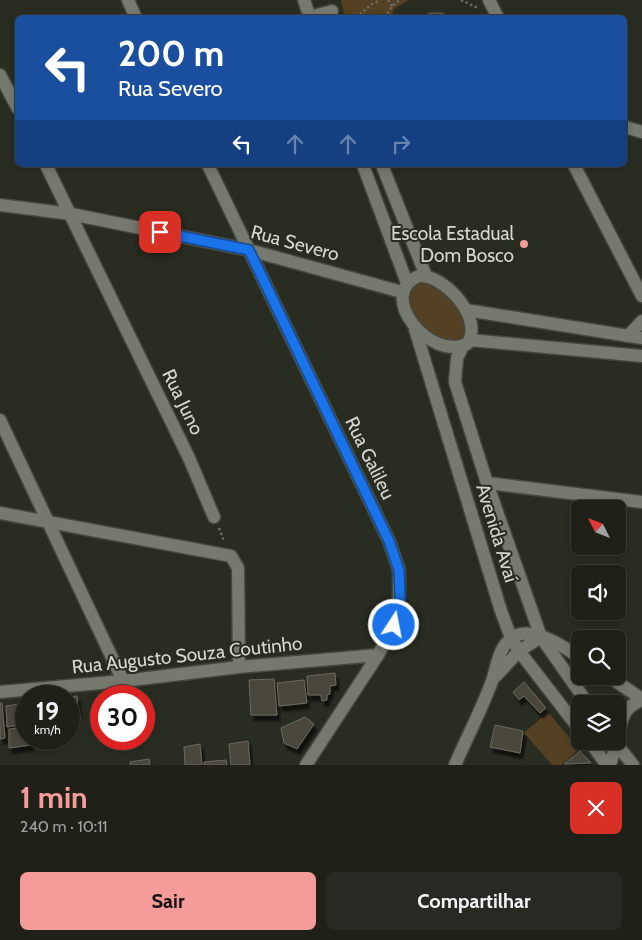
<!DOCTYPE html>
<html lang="pt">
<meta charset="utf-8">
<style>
:root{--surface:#1f2119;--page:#272922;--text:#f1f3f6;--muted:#a1a3a2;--line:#3c3e38;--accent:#f59b9a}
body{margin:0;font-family:Cabin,sans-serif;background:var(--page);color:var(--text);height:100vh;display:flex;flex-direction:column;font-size:19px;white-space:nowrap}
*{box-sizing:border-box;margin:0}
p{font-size:16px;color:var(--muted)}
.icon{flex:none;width:28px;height:28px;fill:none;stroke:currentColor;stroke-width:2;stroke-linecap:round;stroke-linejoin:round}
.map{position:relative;height:765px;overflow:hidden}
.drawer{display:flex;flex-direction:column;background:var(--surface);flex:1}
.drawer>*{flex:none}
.top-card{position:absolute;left:15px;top:15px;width:612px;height:152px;border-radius:8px;box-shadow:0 2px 8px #0003,0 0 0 1px var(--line);background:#1a4fa0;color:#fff;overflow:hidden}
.needle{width:32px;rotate:312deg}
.fabs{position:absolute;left:571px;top:500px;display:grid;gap:10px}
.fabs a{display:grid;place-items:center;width:55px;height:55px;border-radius:8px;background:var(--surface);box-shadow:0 2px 8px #0003,0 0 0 1px var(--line);font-size:25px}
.speed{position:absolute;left:15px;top:685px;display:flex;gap:10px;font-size:25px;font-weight:700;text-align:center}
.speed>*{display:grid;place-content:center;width:65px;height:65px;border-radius:50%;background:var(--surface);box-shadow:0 2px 8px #0003,0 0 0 1px var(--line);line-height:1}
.speed small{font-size:12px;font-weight:400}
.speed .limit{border:8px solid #d22;background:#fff;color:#111}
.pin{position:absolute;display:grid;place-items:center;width:42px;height:42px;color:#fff;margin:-21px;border-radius:10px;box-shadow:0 2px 8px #0006}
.me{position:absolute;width:55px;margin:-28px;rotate:11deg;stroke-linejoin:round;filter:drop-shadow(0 0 4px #0008)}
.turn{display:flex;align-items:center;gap:18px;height:105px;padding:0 20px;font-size:22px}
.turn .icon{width:65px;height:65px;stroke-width:2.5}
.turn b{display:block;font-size:35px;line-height:42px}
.lanes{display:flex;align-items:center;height:48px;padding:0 20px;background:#0003;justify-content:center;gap:25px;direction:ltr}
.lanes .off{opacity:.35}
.round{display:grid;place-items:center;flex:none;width:52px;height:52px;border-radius:8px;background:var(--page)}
.overview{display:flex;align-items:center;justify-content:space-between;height:85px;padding:0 20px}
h1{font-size:30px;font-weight:700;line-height:38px;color:var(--accent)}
.action{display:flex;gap:10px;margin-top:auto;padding:10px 20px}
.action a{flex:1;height:58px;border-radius:8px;background:var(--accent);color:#111;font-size:20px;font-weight:700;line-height:58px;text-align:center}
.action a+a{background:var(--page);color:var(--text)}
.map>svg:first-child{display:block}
</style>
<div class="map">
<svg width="642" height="765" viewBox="0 0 642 765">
<defs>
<filter id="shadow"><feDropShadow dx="3" dy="5.5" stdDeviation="1" flood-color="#0009"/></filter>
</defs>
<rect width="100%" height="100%" fill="#292c21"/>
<path fill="#544124" d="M341,0H409L395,8L391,17L345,18Z
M425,281L441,287L462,305L467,334L463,343H452L419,328L410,310L407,291Z
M548,712L579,749L561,765H552L524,733Z"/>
<path fill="#49463b" stroke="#6c695e" filter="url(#shadow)" d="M431,13H441L455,18H417Z
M335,673L336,685L330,686V694L327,695V700L322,701L321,695H308L307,676Z
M274,679L277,715H251L249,680Z
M304,680L307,703L279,706L277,683Z
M524,682L546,708L540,713L524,696L519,700L513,692Z
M77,696L78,710L69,711V697Z
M0,703H2L5,738L0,739Z
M26,703V724L7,727L6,706Z
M305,717L314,724L297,749L284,743L281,728Z
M495,725L523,731L520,753L490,747Z
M26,727V739H31V745L9,748V729Z
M248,741L250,765H231L229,744Z
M200,744L202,765H185L184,747Z
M580,751L591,763L564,764Z
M149,759L150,765H130V762Z
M226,760L227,765H204V762Z"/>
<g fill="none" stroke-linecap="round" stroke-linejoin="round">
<defs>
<path id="street" d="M128,0L136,18
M489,0L498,18
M0,75L18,109
M625,127L642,132
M46,165L189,458L214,517
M208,165L389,541L399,570V597L394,625L378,655L306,765
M574,165L642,296
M0,205L71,214L249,250L402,292
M628,336L642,321
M0,420L123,681
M487,483L642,502
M0,513L231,556L238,568L239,667
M496,676L519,651L541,637
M608,676L642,699
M0,692L123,681L239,667L378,655
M618,738C622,719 622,708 642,700
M455,765C467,737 482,709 492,681C496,670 497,658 503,648C506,643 511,638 517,635C536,628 565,647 580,658
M610,765L617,741"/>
<path id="secondary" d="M304,0L310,18
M310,17L332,11
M363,165L407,283
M382,165L426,276
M419,276C444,274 485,319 467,344C430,362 375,294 419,276Z
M466,310L642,338
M415,329L501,611L511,638L519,651L580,730
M470,340L642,356
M463,346L457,358L455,382L487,483L541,637L588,704
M589,741L607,765
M614,741L633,765"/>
</defs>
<use href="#street" stroke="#45473e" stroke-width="15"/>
<use href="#secondary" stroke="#45473e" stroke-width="15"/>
<path stroke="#696b62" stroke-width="2.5" stroke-dasharray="2.5 2.5" stroke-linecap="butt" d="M388,0L392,6
M461,0L478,8
M356,18L372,4L380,0
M385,18L392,6L400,0
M219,528L224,541"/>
<use href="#street" stroke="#76796d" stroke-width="12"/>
<use href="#secondary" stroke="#76796d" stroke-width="12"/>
</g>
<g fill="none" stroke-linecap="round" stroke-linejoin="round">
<defs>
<path id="route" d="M160,232L249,250L389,541L399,570L400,597L394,625"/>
</defs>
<use href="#route" stroke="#114b97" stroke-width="12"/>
<use href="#route" stroke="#1a73e8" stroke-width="9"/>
</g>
<circle fill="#f59b9a" stroke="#292c21" stroke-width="2" cx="524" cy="244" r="5"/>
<g text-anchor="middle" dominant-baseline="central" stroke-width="4" stroke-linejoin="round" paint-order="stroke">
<g font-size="19" fill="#d6d7d1" stroke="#292c21" text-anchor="end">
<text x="514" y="233">Escola Estadual<tspan x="514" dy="22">Dom Bosco</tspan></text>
</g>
<g font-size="19" fill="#d6d7d1" stroke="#292c21">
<text transform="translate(295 243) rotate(15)">Rua Severo</text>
<text transform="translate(183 402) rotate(64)">Rua Juno</text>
<text transform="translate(370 458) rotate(64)">Rua Galileu</text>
<text transform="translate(497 533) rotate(73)">Avenida Avaí</text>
<text transform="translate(187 655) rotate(-6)">Rua Augusto Souza Coutinho</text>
</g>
</g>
</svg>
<div class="fabs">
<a><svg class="needle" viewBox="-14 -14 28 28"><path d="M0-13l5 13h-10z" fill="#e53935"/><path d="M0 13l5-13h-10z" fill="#a1a3a2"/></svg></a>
<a><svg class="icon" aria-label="sound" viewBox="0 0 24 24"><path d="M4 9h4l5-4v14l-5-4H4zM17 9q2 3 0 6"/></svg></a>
<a><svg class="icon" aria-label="search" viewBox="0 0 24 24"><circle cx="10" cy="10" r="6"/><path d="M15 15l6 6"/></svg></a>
<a><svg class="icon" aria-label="layers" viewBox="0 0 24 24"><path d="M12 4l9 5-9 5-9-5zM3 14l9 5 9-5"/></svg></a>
</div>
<div class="speed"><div>19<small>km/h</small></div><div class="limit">30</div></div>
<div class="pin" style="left:160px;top:232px;background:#d93025"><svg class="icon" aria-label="arrive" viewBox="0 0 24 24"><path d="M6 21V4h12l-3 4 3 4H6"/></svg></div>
<svg class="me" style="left:394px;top:625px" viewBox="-20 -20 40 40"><circle r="17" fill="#1a73e8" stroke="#fff" stroke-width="3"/><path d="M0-11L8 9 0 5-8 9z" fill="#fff"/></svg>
<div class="top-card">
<div class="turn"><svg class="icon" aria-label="left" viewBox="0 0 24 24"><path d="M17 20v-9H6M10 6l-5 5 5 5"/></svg><div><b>200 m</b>Rua Severo</div></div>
<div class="lanes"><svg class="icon" aria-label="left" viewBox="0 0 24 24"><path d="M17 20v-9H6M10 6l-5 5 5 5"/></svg><svg class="icon off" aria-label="ahead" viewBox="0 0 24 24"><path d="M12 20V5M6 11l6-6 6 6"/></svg><svg class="icon off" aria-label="ahead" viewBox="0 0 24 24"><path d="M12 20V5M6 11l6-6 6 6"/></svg><svg class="icon off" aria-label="right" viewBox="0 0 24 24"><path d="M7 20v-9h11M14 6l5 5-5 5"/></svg></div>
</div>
</div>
<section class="drawer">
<div class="overview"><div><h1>1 min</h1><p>240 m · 10:11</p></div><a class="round" style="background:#d93025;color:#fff"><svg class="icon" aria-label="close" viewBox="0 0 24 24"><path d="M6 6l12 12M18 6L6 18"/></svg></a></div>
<div class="action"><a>Sair</a><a>Compartilhar</a></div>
</section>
